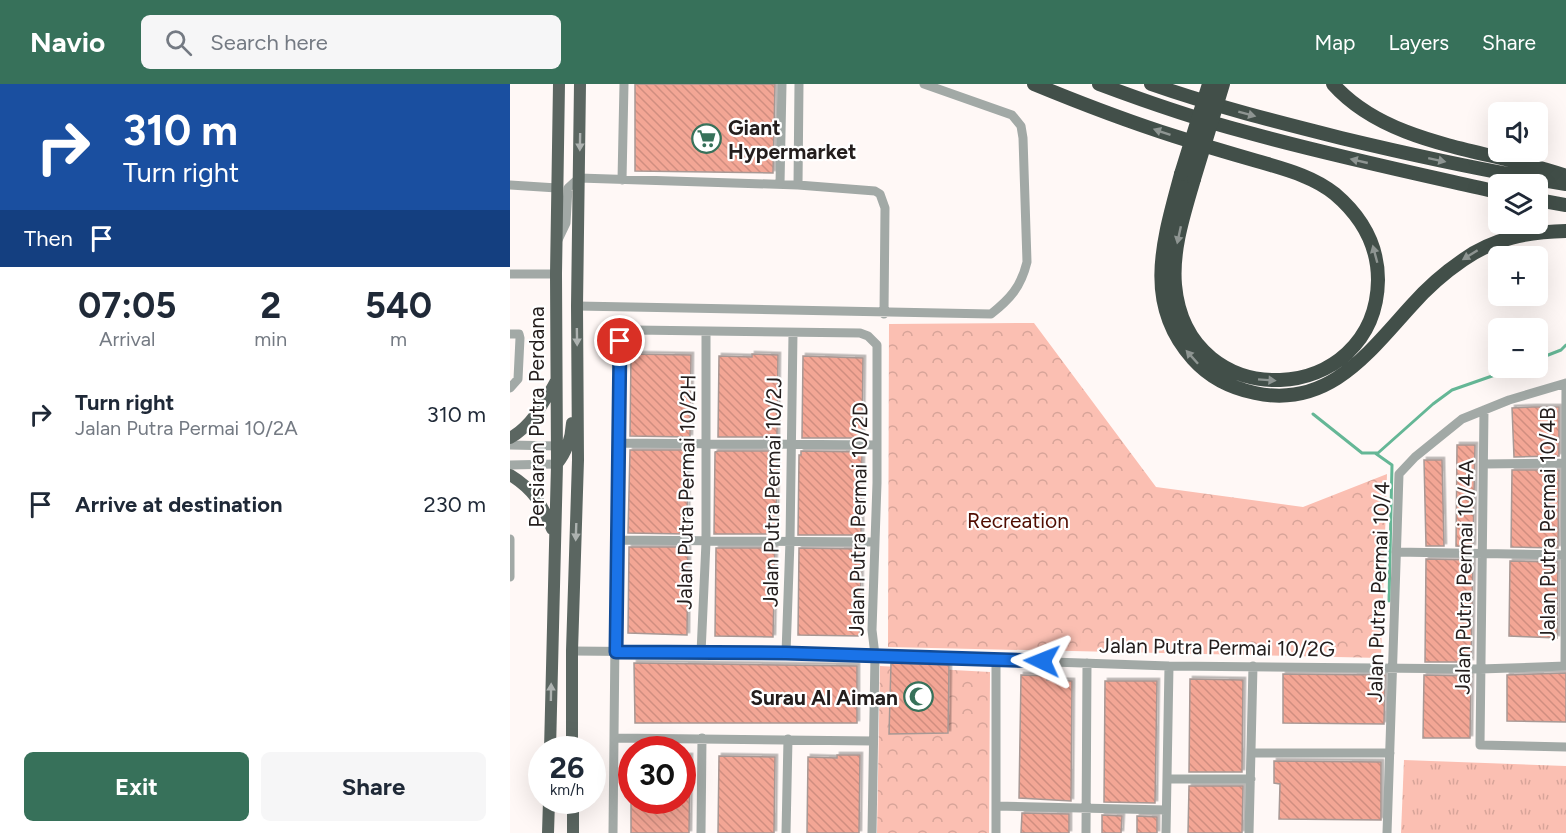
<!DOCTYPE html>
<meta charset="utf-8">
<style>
:root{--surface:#fff;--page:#f6f6f7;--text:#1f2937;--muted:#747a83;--accent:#37715a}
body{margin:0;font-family:Figtree,sans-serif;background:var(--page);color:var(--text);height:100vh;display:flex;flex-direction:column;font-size:22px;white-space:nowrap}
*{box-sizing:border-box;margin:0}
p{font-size:20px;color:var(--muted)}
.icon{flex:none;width:33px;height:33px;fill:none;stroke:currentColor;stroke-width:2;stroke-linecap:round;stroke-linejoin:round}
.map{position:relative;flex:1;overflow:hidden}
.side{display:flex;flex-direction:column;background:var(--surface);width:510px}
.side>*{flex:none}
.top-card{background:#1a4fa0;color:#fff;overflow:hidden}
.controls{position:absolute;left:978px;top:18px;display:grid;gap:12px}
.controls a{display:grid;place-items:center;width:60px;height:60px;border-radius:9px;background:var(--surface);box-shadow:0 6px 24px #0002;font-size:30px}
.speed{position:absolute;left:18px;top:652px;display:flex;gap:12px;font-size:30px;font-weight:700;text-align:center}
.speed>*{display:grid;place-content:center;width:78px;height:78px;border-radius:50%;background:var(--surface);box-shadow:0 6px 24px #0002;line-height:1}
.speed small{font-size:15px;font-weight:400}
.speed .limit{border:9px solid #d22;background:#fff;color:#111}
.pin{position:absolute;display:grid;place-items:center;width:51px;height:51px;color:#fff;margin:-26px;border:3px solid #fff;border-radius:50%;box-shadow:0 2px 6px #0007}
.me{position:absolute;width:66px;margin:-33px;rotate:272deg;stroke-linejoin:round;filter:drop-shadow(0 0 4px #0008)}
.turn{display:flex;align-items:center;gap:21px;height:126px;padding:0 24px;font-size:27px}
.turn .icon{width:78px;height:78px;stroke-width:2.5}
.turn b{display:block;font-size:42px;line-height:51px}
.then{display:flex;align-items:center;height:57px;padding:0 24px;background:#0003;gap:12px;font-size:22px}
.eta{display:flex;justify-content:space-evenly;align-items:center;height:102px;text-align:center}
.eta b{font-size:36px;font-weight:700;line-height:42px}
.button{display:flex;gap:12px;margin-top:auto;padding:12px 24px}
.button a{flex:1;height:69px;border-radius:9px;background:var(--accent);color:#fff;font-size:24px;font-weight:700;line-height:69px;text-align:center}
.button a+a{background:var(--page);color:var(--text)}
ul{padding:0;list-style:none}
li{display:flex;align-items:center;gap:18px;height:90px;padding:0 24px}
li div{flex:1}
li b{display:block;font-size:22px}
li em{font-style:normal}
header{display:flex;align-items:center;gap:36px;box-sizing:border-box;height:84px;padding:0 30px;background:var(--accent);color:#fff}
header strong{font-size:28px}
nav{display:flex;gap:33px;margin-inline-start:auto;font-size:21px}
.search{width:420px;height:54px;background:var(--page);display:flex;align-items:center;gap:15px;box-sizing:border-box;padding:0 21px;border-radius:9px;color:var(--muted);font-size:22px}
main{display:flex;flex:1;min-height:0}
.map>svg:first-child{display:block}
</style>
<header>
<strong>Navio</strong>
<div class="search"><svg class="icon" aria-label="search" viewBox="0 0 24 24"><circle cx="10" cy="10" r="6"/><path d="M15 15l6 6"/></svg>Search here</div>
<nav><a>Map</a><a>Layers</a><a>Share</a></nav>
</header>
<main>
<section class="side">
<div class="top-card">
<div class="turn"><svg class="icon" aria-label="right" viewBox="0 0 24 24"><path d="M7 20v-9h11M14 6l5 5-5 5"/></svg><div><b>310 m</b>Turn right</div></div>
<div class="then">Then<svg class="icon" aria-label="arrive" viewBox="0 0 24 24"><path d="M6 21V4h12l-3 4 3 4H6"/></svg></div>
</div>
<div class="eta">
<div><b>07:05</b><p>Arrival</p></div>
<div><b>2</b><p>min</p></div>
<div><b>540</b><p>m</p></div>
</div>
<ul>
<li><svg class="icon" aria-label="right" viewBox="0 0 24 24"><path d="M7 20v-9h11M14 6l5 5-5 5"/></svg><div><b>Turn right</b><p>Jalan Putra Permai 10/2A</p></div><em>310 m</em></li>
<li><svg class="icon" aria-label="arrive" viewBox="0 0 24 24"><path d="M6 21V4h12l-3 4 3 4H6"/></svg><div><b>Arrive at destination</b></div><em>230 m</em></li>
</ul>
<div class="button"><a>Exit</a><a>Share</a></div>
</section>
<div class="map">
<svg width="1056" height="749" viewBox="0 0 1056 749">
<defs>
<pattern id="grass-tufts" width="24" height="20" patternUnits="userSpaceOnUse" patternTransform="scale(1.5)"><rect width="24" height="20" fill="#fbbfb2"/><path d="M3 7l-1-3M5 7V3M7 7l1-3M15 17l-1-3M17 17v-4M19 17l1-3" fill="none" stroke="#d7a499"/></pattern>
<pattern id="park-crowns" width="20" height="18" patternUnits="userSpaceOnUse" patternTransform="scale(1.5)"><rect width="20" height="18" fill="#fbbfb2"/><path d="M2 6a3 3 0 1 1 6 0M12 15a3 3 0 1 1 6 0" fill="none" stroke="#d7a499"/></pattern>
<pattern id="building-back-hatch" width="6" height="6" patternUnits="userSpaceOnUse" patternTransform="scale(1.5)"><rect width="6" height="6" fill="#f3a695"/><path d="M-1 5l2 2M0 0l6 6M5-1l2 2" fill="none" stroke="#d08e80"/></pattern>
<filter id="shadow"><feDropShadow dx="2.5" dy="-2.5" stdDeviation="0" flood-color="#0004"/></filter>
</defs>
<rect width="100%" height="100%" fill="#fff8f6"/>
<path fill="url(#grass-tufts)" d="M894,676L1056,682V749H891Z"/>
<path fill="url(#park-crowns)" d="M524,239L646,403L793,423L877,390L871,574L378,563L379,240Z
M370,582L480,588L479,749H367Z"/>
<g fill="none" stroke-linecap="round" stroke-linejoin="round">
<path stroke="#65b796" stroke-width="3" d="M1028,275L1051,266L1056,261
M803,330L852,369H868L923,320L942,306L1005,284
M865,369L882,381L879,517"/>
</g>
<path fill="url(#building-back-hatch)" stroke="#a89894" stroke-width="1.5" filter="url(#shadow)" d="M125,0H265L263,89L125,87Z
M121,270L181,271L180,353L120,352Z
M242,270L268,271L267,353H208L209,272L242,273Z
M293,272L353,274L352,354H292Z
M1023,323H1049V372L1004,373L1002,324Z
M947,361H965L963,463L946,462Z
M120,366H178L177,450L118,449Z
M208,367H267L266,450H204L205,368Z
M291,367L352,368L351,451H288L289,371H291Z
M914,376H932L934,462H916Z
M1002,386H1049L1048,464L1001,463Z
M119,463H177L178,465L177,551L118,549Z
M206,464H265L263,553L205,552Z
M289,464L351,465L350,552L288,551Z
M916,475L963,476L961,578H915Z
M1000,477L1048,478L1047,554L999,552Z
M124,579L347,582V639H125Z
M381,579L439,581L438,649L379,650Z
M1056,589V638L997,637V591Z
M773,590L875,591L874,640L773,639Z
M511,591L537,592V596L562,597L561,717L509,714Z
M914,591L961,592L960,654H913Z
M680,595L733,596L732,688H679Z
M595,597H647L645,719L594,718Z
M327,671H350L349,749H297L298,673L327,674Z
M172,672H180L179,749H121V717H172Z
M209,672L265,673L264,749H208Z
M764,677L871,678V736L769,735L770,700L764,699Z
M679,702H733L732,749H678Z
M512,729L559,730V749H511Z
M592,731L612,732L611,749H592Z
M627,732L647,733V749H627Z"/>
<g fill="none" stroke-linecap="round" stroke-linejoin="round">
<path stroke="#a2a9a6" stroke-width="9" d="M112,96L114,0
M270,100L272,0
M0,101L47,104
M288,101L289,0
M47,158L56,139L58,104L69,94L288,101L365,107L370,110L375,124L374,230
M0,190H46
M67,222L481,230C500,215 511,203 517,178L513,54L511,42L502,31L414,0
M0,250H9L10,254L8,295L0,304
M974,326L970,661L1056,663
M107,359L367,361
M0,361L47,362
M974,380L1056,379
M0,381L47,380
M0,455V493
M106,456L365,458
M886,468L1055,471
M62,567L276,569L659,582L970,585L1056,582
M191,569L196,458V248
M276,569L280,457L283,249
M1055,582L1056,299
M105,654L363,657
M741,669H880
M657,695H741
M486,722L656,726
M103,749L108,266L112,253L124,246L350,249L358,252L367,261V399L362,546L365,571L362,749
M191,749L192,654
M276,749L278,655
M486,749V576
M576,749L577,579
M656,749L659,582
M739,749L743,582
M877,749L889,390L905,373L952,335L999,316L1056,299"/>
<path stroke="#5b6661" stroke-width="12" d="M0,354C22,342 34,318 46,297
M47,380C57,368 61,355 62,339
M0,391C23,405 33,421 42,445
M40,666L47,380L46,190L49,0
M62,666V567L68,376L67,222L70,0
M63,717V749
M38,749L39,717"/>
<path stroke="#424f49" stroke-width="14" d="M524,0C570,19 617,37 664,52C692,61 719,69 747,77C774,85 803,92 825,110C852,133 868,161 868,196C866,323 677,334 665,201C662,165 674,130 684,95
M589,0C637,18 686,35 736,48C819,71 904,89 988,108
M641,0C704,22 767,38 831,54C906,72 980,88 1056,100
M823,0C879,63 980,65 1056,92
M671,90C654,154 632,219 683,275C700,294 721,304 745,309C819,325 859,268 902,221C917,204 934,189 953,176C984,154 1018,148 1056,147
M1028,116L1056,121"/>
<path stroke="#424f49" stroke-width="14" d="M671,90L699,0
M684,95L713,0"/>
</g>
<defs><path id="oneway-solid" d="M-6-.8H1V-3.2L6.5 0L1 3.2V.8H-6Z" transform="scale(1.5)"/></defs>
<g fill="#8e9592">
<use href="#oneway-solid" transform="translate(737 30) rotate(15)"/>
<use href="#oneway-solid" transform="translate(652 48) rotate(-161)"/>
<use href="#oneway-solid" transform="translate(927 76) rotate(12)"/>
<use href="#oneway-solid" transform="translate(849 77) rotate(-167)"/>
<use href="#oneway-solid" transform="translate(669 151) rotate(102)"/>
<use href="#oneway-solid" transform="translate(865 170) rotate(-105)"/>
<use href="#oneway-solid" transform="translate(960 171) rotate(148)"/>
<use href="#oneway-solid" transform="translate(682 273) rotate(-132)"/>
<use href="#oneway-solid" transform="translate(757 296) rotate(4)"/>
</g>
<g fill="#adb2b0">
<use href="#oneway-solid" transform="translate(70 58) rotate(91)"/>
<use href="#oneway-solid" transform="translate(67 253) rotate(89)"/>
<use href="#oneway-solid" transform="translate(66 448) rotate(92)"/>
<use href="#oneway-solid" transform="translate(41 608) rotate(-89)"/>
</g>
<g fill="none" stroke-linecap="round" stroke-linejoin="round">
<defs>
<path id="route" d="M110,257L106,568L276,569L532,577"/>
</defs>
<use href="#route" stroke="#114b97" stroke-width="15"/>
<use href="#route" stroke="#1a73e8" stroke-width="10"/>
</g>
<defs>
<symbol id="supermarket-ring" viewBox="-11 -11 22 22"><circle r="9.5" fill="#fff" stroke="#37715a" stroke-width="1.5"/><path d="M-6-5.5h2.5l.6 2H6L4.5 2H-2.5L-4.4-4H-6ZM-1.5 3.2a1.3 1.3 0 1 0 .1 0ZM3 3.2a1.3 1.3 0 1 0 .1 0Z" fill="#37715a"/></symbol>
<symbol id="mosque-ring" viewBox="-11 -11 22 22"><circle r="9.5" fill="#fff" stroke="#37715a" stroke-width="1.5"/><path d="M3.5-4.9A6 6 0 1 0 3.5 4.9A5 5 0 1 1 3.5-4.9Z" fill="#37715a"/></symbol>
</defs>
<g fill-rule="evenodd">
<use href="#supermarket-ring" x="180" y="38" width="33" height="33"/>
<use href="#mosque-ring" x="392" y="596" width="33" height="33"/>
</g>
<g text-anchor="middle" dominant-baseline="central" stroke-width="4.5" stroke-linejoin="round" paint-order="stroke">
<g font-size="21" font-weight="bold" fill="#241e1d" stroke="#fff" text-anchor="start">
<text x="218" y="43">Giant<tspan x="218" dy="24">Hypermarket</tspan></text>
<text x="388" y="613" text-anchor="end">Surau Al Aiman</text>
</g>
<g font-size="21" fill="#241e1d" stroke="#fff">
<text transform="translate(26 333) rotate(-90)">Persiaran Putra Perdana</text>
<text transform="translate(176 408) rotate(-89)">Jalan Putra Permai 10/2H</text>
<text transform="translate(262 408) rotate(-89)">Jalan Putra Permai 10/2J</text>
<text transform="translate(348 435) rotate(-89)">Jalan Putra Permai 10/2D</text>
<text transform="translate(1037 440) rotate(-90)">Jalan Putra Permai 10/4B</text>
<text transform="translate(954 493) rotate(-89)">Jalan Putra Permai 10/4A</text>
<text transform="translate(868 508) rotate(-88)">Jalan Putra Permai 10/4</text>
<text transform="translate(707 563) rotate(1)">Jalan Putra Permai 10/2G</text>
</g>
<g font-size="21" fill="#500d02" stroke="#fff">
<text x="508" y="436">Recreation</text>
</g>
</g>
</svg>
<div class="controls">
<a><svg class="icon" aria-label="sound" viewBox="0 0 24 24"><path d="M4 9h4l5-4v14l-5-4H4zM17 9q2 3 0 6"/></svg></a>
<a><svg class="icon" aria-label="layers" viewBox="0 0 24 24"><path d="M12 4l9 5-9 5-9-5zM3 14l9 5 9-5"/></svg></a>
<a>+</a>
<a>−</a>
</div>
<div class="speed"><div>26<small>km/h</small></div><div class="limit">30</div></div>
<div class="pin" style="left:110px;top:257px;background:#d93025"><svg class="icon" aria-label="arrive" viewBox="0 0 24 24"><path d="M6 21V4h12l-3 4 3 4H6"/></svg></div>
<svg class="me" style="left:532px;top:577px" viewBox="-20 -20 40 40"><path d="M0-17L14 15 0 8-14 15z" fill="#1a73e8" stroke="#fff" stroke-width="4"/></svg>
</div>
</main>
